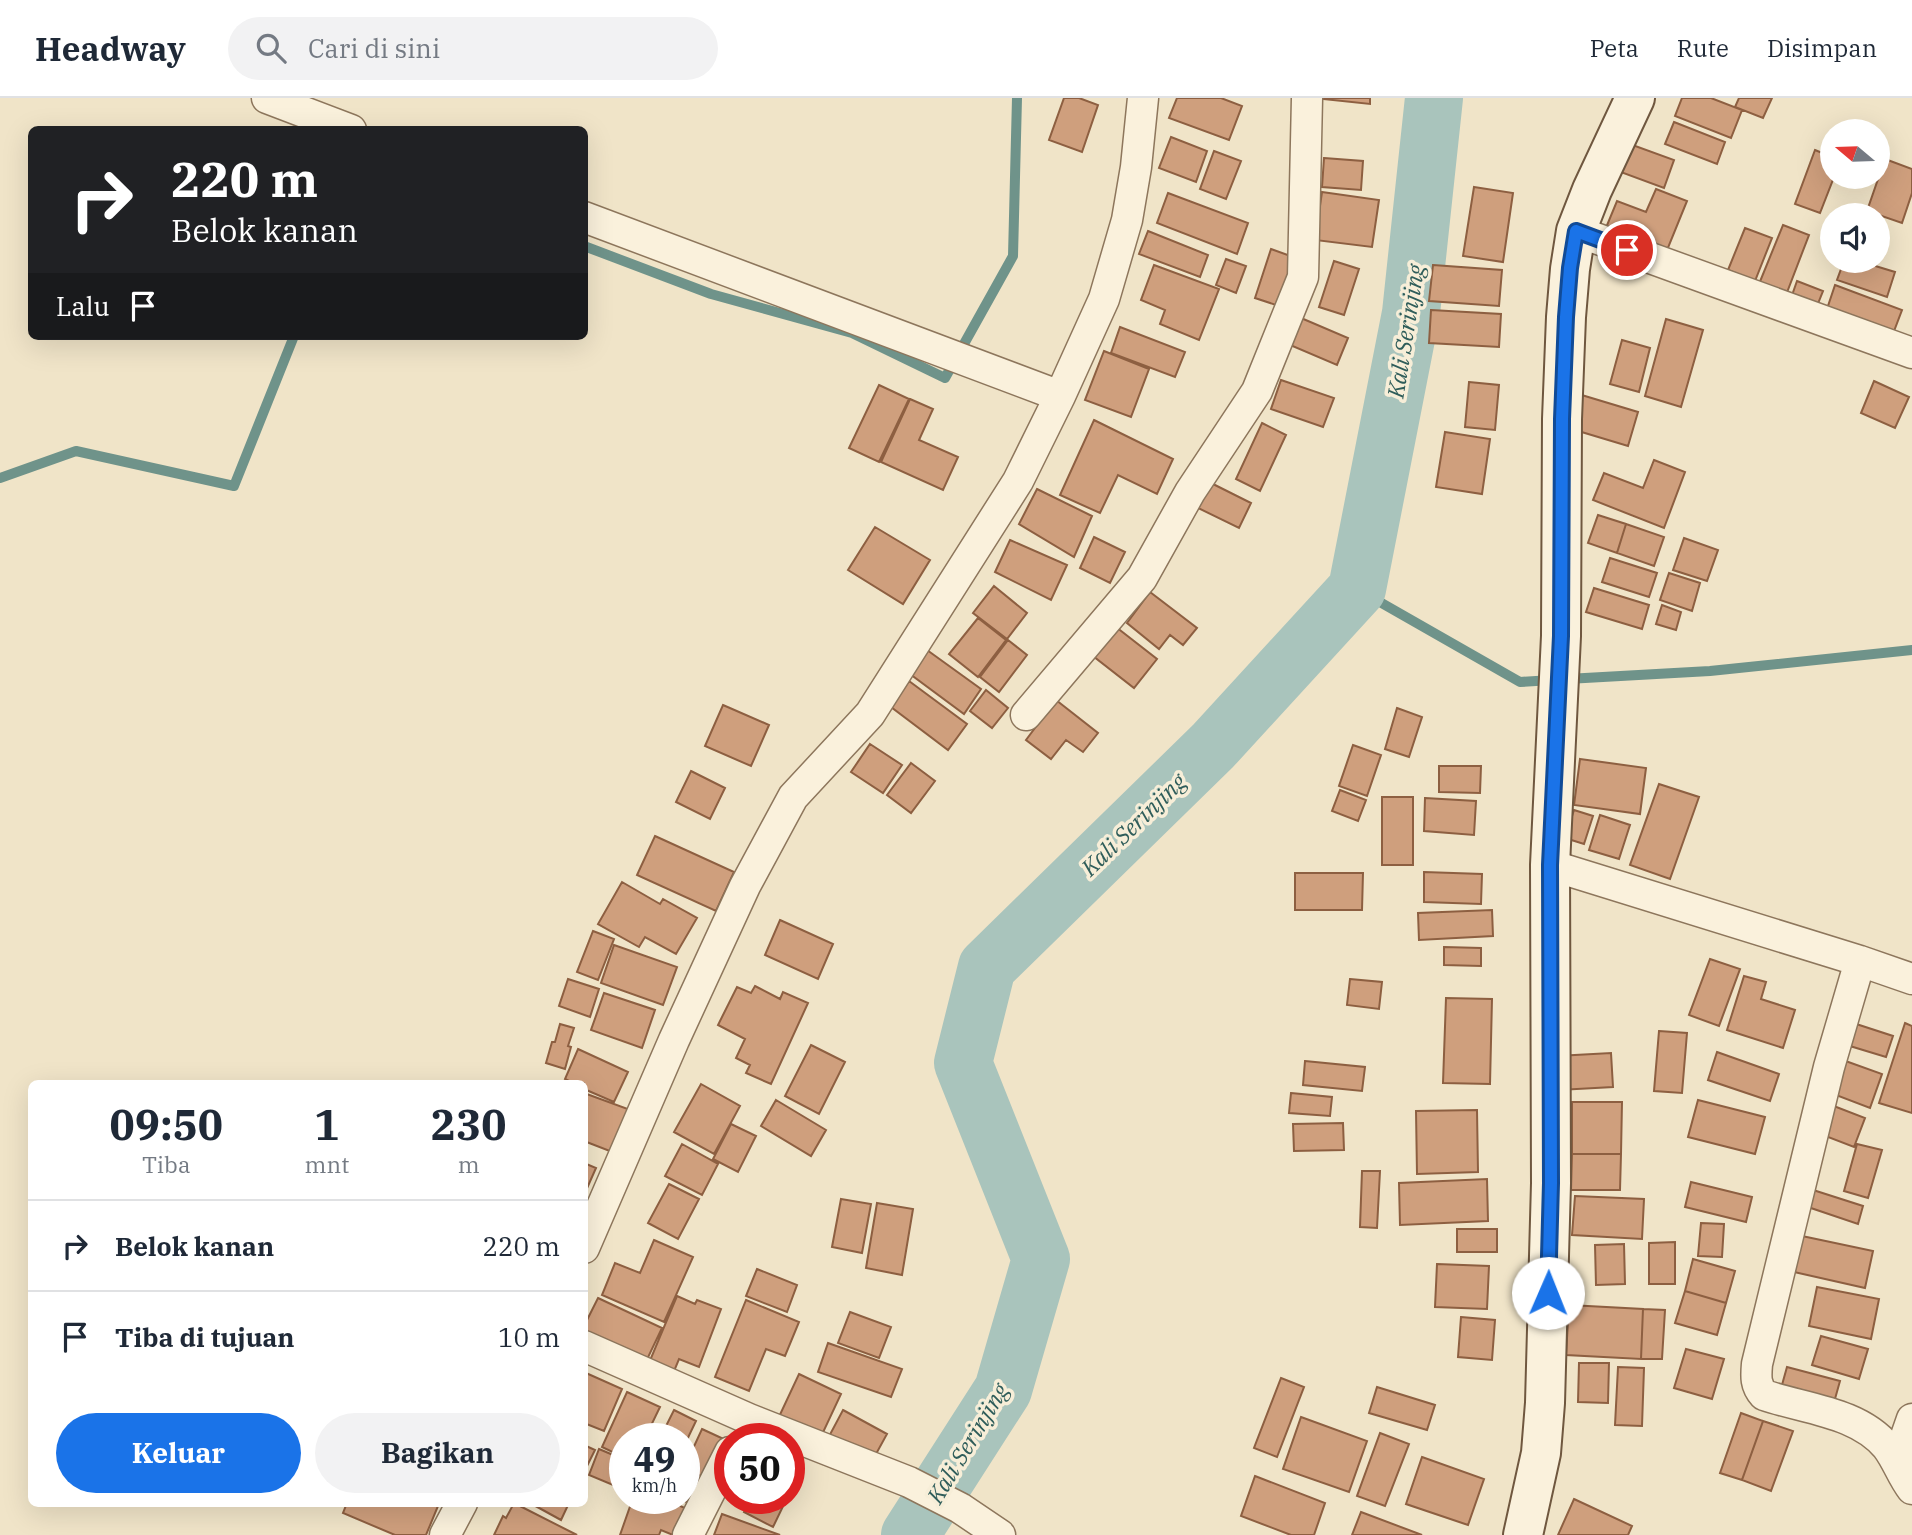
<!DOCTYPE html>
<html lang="id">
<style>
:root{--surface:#fff;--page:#f2f2f3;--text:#1f2937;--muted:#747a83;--line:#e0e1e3;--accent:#1a73e8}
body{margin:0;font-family:"IBM Plex Serif",serif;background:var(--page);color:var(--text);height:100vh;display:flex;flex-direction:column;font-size:26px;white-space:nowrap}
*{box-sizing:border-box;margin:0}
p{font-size:23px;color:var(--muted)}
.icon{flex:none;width:38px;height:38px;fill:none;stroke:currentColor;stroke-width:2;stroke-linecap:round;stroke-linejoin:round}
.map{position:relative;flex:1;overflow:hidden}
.panel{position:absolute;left:28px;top:982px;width:560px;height:427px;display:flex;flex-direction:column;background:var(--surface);border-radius:10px;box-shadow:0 7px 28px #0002}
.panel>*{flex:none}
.top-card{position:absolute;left:28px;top:28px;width:560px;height:214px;border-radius:10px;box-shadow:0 7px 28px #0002;background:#202124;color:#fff;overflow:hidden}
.needle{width:46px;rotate:289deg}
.tools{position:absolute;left:1820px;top:21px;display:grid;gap:14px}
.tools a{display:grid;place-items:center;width:70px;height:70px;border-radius:50%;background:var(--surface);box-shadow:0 7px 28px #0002;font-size:35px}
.speed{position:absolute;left:609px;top:1325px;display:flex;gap:14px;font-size:35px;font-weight:700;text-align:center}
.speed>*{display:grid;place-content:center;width:91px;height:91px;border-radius:50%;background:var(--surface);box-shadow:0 7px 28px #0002;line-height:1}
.speed small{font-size:18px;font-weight:400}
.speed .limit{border:10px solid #d22;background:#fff;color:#111}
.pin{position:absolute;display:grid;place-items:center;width:60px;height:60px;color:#fff;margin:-30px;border:4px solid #fff;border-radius:50%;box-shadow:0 2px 7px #0007}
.me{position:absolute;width:77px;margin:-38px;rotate:1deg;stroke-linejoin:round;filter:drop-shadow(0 0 5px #0008)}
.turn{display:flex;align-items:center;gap:24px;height:147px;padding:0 28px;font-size:32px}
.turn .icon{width:91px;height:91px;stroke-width:2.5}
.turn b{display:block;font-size:49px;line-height:60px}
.then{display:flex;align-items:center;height:66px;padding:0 28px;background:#0003;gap:14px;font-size:26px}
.eta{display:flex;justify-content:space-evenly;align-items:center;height:119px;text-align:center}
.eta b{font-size:42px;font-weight:800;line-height:49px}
.cta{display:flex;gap:14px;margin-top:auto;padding:14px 28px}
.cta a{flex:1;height:80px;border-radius:42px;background:var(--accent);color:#fff;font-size:28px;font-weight:800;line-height:80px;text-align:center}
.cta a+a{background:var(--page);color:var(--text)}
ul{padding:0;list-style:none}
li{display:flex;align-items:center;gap:21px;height:91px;padding:0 28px;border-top:2px solid var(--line)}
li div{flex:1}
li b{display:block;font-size:26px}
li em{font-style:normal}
header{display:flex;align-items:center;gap:42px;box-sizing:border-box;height:98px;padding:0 35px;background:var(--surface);border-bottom:2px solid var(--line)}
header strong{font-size:33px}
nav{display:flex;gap:38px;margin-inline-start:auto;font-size:24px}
.search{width:490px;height:63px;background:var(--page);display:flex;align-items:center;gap:18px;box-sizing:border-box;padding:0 24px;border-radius:38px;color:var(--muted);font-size:26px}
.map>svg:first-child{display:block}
</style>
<header>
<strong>Headway</strong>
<div class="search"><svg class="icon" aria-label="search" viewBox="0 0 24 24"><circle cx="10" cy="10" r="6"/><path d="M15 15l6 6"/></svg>Cari di sini</div>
<nav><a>Peta</a><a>Rute</a><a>Disimpan</a></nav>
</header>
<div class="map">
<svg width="1912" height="1437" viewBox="0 0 1912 1437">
<rect width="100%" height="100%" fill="#f0e4c8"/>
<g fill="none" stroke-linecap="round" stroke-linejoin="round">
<path stroke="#6f938a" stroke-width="10" d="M584,148L711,196L852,235L945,280L1013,158L1017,0
M0,380L76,353L234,388L294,238
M1357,491L1520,584L1552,582
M1567,581L1710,573L1912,552"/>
<path stroke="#a9c4bc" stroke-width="58" d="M910,1437L1003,1292L1041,1161L963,965L987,869L1213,648L1357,491L1411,215L1434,0"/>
</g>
<path fill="#cf9f7d" stroke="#8d5f41" stroke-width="2" d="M1064,0H1079L1098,7L1082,54L1049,42Z
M1177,0H1221L1242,8L1229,42L1169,20Z
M1314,0H1370V6Z
M1682,0H1711L1742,12L1731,40L1675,18Z
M1739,0H1772L1763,20L1735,9Z
M1674,24L1725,44L1717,66L1665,46Z
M1171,39L1207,53L1196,84L1159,70Z
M1616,41L1674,62L1664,90L1607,69Z
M1815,52L1832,59L1834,79L1820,115L1795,106Z
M1214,53L1241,63L1226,101L1200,91Z
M1324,60L1363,63L1361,92L1322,89Z
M1885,61L1912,71V95L1902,125L1867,113Z
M1474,89L1513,95L1503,164L1463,158Z
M1656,91L1687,103L1663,162L1603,137L1617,103L1646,114Z
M1322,94L1379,102L1372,149L1315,142Z
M1168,95L1248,125L1237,156L1157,125Z
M1783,127L1809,137L1786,197L1759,186Z
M1745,130L1772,140L1755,183L1728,172Z
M1148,133L1208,157L1200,179L1139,156Z
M1271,151L1296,160L1285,210L1255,200Z
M1226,161L1246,168L1236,195L1216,187Z
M1334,163L1359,171L1344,217L1319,209Z
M1844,163H1859L1895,174L1887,199L1837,182Z
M1154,167L1219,191L1199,242L1160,226L1165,212L1141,202Z
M1433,167L1502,172L1499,208L1429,203Z
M1797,183L1823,193L1815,213L1790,203Z
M1835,187L1902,212L1891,241L1825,217Z
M1431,212L1501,216L1499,249L1429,245Z
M1294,217L1348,240L1337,267L1283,244Z
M1666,221L1703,232L1681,309L1645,298Z
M1120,229L1185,254L1175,279L1111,255Z
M1622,242L1650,250L1639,294L1610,286Z
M1104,253L1149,271L1131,319L1085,302Z
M1281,282L1334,300L1323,329L1271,311Z
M1874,283L1909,299L1895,330L1861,315Z
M1469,284L1499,287L1495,332L1465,329Z
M879,287L909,301L879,364L849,350Z
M1575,295L1638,314L1628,348L1565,329Z
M910,301L933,311L919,342L958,359L943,392L881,364Z
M1094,322L1173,361L1157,396L1118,377L1100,415L1060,397Z
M1262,325L1286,337L1260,393L1236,381Z
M1445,334L1490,341L1482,396L1436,389Z
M1654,362L1685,374L1664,430L1593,402L1604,375L1643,390Z
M1205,382L1251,405L1239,430L1192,407Z
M1037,391L1092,418L1074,459L1019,426Z
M1598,417L1626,426L1617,455L1588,445Z
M1626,426L1664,439L1654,468L1617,455Z
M875,429L930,462L903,506L848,472Z
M1094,439L1125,454L1110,485L1080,470Z
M1684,440L1718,452L1707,483L1673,472Z
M1010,442L1067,467L1051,502L995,474Z
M1610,460L1657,475L1649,499L1602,484Z
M1669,475L1700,485L1692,513L1660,502Z
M994,488L1027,515L1007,541L973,515Z
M1594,490L1649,507L1642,531L1586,514Z
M1150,494L1197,530L1183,547L1170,537L1159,551L1127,525Z
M1662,507L1681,514L1676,532L1656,526Z
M978,520L1006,542L978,579L949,556Z
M1116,529L1157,561L1134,590L1093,558Z
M1008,542L1027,557L999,594L980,579Z
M927,552L981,591L964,616L910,576Z
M909,583L967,626L948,652L891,609Z
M986,592L1008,610L992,630L970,613Z
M1056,602L1098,635L1083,654L1066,642L1051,661L1026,642Z
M723,607L769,627L751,668L705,648Z
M1397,610L1422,619L1409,659L1385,651Z
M870,646L902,667L883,695L851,674Z
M1353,647L1381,657L1367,698L1339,688Z
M1580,661L1646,670L1640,716L1574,707Z
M911,665L935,683L911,715L887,697Z
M1439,668H1481L1480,695L1439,694Z
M691,673L725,690L710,721L676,704Z
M1659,686L1699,699L1670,781L1630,767Z
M1340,692L1366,702L1358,723L1332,713Z
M1382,699H1413V767H1382Z
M1425,700L1476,703L1474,737L1424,733Z
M1574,712L1593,718L1584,746L1565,740Z
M1600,717L1630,727L1619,761L1589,752Z
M655,738L734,774L716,813L637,777Z
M1424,774L1482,776L1481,806L1424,804Z
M1295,775H1363L1362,812H1295Z
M622,784L660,806L663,801L697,820L676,856L645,839L639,849L598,826Z
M1492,812L1493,838L1419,842L1418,815Z
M780,822L833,846L818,881L765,857Z
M593,833L614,841L598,882L577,874Z
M614,847L677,869L663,907L601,885Z
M1444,849L1481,850V868L1444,867Z
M1710,861L1740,871L1719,928L1689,917Z
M1744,878L1766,884L1761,901L1795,912L1783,950L1727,932Z
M568,881L599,891L590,919L559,908Z
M1350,881L1382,884L1379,911L1347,907Z
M755,888L780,901L783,894L808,905L771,986L746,975L750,967L736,960L745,941L718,927L737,889L751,895Z
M604,895L655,912L642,950L591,932Z
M1446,900L1492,901L1490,986L1443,985Z
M1847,923L1893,938L1886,959L1840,945Z
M1905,925L1912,928V1015L1879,1005Z
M560,926L574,930L568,948L571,949L565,971L546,965L552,944H555Z
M1659,933L1687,935L1682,995L1654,993Z
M811,947L845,964L819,1016L785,998Z
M578,951L628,974L614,1004L584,991V985H573L565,981Z
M1717,954L1779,976L1770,1003L1708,982Z
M1611,955L1613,989L1559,992L1557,958Z
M1840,961L1882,976L1870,1010L1828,994Z
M1305,963L1365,969L1362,993L1303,987Z
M701,986L740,1008L714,1056L674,1034Z
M584,995L636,1014L620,1057L584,1043Z
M1291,995L1332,999L1330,1018L1289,1015Z
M776,1002L826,1032L811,1058L761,1028Z
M1698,1002L1765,1019L1755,1056L1688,1039Z
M1572,1004H1622L1621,1056H1572Z
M1826,1005L1865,1020L1854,1049L1815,1034Z
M1477,1012L1478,1074L1417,1076L1416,1013Z
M1343,1025L1344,1052L1294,1053L1293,1026Z
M731,1026L756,1038L738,1074L713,1061Z
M682,1046L718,1066L702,1097L665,1078Z
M1857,1046L1882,1052L1868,1100L1844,1093Z
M1572,1056H1621L1620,1092H1571Z
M584,1065L596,1070L584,1097Z
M1362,1073H1380L1377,1130L1360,1129Z
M1487,1081L1488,1123L1400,1127L1399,1085Z
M1691,1084L1752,1099L1746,1124L1685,1109Z
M669,1086L699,1101L678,1141L648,1125Z
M1810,1091L1863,1108L1858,1126L1805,1108Z
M1575,1098L1644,1101L1642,1141L1572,1137Z
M841,1101L871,1106L862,1155L832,1149Z
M877,1105L913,1111L902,1177L866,1170Z
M1701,1125L1724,1126L1722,1159L1698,1158Z
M1457,1131H1497V1154H1457Z
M1802,1138L1873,1153L1865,1190L1794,1174Z
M654,1142L693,1159L664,1224L602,1197L615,1165L640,1175Z
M1675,1144V1186H1649V1145Z
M1624,1146L1625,1186L1596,1187L1595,1147Z
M1693,1161L1735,1173L1726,1205L1685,1193Z
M1437,1166L1489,1168L1487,1211L1435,1209Z
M757,1171L797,1187L787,1214L746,1198Z
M1817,1189L1879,1201L1871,1241L1809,1228Z
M1685,1193L1726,1205L1717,1237L1675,1225Z
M677,1198L695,1206L697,1202L721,1211L699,1269L679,1261L670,1283L646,1272Z
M598,1200L662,1230L642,1272L584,1244V1228Z
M746,1202L799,1224L785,1258L766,1251L749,1293L715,1279Z
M1569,1207L1643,1211L1641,1261L1566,1257Z
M1643,1211L1665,1212L1662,1261H1641Z
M850,1214L891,1229L879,1260L838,1245Z
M1461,1219L1495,1222L1492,1262L1458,1259Z
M1821,1238L1868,1251L1859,1281L1812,1267Z
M828,1245L902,1271L891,1299L818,1274Z
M1686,1251L1724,1261L1712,1301L1674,1290Z
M1579,1265H1609L1608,1305L1578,1304Z
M1618,1269L1644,1270L1642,1328L1615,1327Z
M1787,1269L1840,1283L1833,1308L1780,1294Z
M586,1275L622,1291L604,1333L584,1325Z
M799,1276L841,1296L819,1343L777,1323Z
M1281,1280L1304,1289L1277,1359L1254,1350Z
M1377,1289L1435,1307L1427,1332L1369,1315Z
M627,1294L660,1309L645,1340H625V1360L602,1349Z
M674,1312L696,1323L684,1348V1340H660Z
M843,1312L887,1336L870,1367L826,1344Z
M1741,1315L1763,1323L1742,1382L1720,1375Z
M1301,1319L1367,1343L1349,1394L1283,1371Z
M1763,1323L1793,1333L1771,1393L1742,1382Z
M702,1331L728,1343L709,1382L684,1370Z
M1380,1335L1409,1346L1385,1408L1357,1398Z
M584,1347L595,1352L584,1374Z
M599,1351L625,1362V1392L589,1377Z
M1422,1359L1484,1381L1468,1427L1406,1406Z
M684,1377L709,1389L699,1410L678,1400H684Z
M1255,1378L1325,1405L1314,1437H1291L1241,1418Z
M633,1400H662L694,1414L684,1437H673L661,1432L659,1437H620Z
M751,1400H787L773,1429L744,1414Z
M1574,1401L1632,1428L1628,1437H1558Z
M347,1405H431L438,1408L426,1437H395L343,1415Z
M514,1405L577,1437H494L503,1418L506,1420Z
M530,1405H569L561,1422Z
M1361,1414L1422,1437H1352Z
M722,1416L780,1437H714Z"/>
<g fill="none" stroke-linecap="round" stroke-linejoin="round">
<defs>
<path id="minor" d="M267,0L351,32
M584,119L1060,298
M1576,133L1912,255
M1026,617L1142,480L1190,394L1257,293L1303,179L1307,0
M1550,767L1860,863L1912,881
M1860,863L1829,969L1757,1266C1756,1278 1755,1287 1764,1297C1805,1311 1858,1314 1887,1349C1897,1362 1902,1378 1912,1391
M584,1150L674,942L745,788L793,699L870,616L1018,383L1060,298L1104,201L1127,122L1136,69L1143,0
M584,1248L749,1321L909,1384L960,1410L1000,1437
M1897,1364L1912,1321
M445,1437L462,1405
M688,1437L730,1354"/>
<path id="secondary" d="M1523,1437L1541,1355L1545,1305L1551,1085L1550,767L1561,538L1562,321L1566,219L1570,171L1576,133L1592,92L1635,0"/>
</defs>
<use href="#minor" stroke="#8d765c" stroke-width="33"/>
<use href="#secondary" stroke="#6f573f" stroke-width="42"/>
<use href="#minor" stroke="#faf1dc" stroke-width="30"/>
<use href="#secondary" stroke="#faf1dc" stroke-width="38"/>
</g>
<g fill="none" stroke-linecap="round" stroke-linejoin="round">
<defs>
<path id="route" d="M1548,1195L1551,1085L1550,767L1561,538L1562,321L1566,219L1570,170L1576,133L1627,152"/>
</defs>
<use href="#route" stroke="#114b97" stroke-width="18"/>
<use href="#route" stroke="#1a73e8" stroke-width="12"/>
</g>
<g text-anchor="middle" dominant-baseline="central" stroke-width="7" stroke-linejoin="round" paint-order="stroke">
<g font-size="23" font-style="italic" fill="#2f5d5a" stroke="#f7eed8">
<text transform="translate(1405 233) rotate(-81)">Kali Serinjing</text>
<text transform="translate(1133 726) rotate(-44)">Kali Serinjing</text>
<text transform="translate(967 1345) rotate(-59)">Kali Serinjing</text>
</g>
</g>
</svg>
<div class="tools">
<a><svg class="needle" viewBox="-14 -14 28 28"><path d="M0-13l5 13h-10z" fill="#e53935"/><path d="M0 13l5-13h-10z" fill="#747a83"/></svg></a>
<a><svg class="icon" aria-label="sound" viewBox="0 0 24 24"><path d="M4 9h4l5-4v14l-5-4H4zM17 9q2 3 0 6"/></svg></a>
</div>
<div class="speed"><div>49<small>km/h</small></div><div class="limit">50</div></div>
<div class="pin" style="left:1627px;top:152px;background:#d93025"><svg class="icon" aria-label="arrive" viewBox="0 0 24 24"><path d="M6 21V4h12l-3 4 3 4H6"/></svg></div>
<svg class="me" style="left:1548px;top:1195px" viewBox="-20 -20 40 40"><circle r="19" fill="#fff"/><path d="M0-13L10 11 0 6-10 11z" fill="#1a73e8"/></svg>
<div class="top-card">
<div class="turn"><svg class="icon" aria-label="right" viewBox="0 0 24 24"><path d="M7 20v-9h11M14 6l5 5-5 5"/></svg><div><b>220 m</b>Belok kanan</div></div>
<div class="then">Lalu<svg class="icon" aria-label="arrive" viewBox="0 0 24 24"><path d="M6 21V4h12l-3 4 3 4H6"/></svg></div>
</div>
<section class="panel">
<div class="eta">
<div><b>09:50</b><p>Tiba</p></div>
<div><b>1</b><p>mnt</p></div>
<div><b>230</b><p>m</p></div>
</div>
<ul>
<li><svg class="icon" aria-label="right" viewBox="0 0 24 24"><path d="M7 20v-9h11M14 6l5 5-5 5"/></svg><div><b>Belok kanan</b></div><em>220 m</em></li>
<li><svg class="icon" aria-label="arrive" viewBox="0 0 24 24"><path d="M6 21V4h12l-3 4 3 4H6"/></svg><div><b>Tiba di tujuan</b></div><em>10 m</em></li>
</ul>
<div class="cta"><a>Keluar</a><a>Bagikan</a></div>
</section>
</div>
